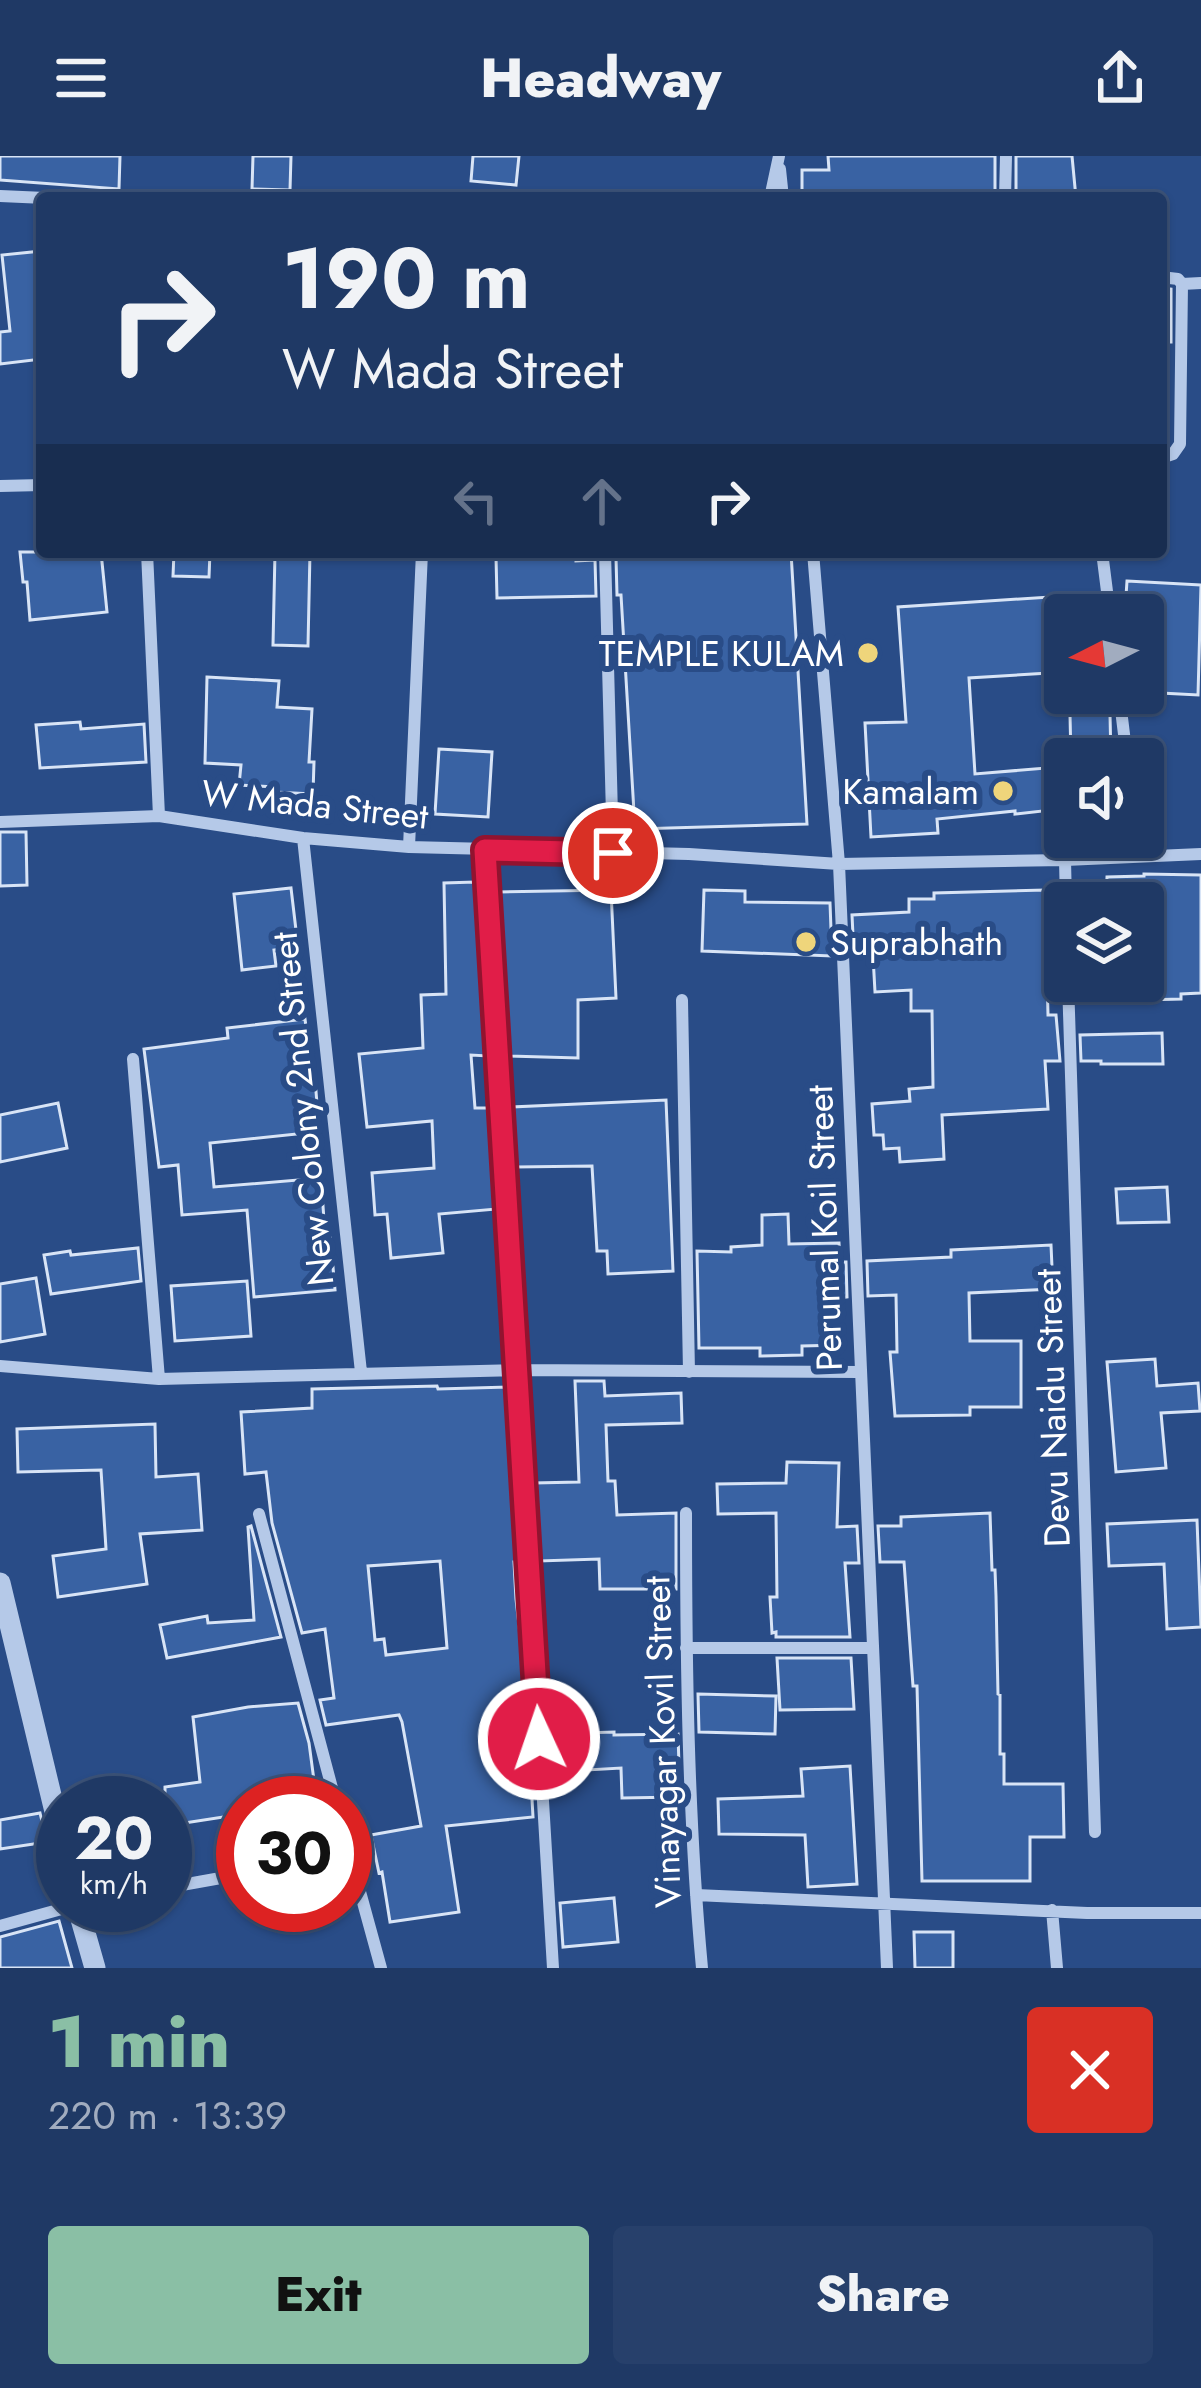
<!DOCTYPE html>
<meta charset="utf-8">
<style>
:root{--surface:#1f3965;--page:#27406b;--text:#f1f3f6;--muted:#a1acbf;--line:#3c5379;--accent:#8abfa5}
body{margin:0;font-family:Jost,sans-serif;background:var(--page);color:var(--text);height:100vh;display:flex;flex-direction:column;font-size:45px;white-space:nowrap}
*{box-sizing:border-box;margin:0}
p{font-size:39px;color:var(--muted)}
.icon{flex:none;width:66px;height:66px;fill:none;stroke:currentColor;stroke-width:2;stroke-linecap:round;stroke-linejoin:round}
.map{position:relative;height:1812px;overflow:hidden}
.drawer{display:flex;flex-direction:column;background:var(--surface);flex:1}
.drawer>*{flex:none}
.guide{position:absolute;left:36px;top:36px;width:1131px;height:366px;border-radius:12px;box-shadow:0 3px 9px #0004,0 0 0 3px var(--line);background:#1f3965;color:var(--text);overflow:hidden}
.needle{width:78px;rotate:264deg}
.buttons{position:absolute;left:1044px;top:438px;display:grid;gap:24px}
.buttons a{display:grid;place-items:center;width:120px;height:120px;border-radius:12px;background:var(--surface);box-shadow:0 3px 9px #0004,0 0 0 3px var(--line);font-size:60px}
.speed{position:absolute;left:36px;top:1620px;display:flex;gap:24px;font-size:60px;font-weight:700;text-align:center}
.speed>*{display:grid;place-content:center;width:156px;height:156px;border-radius:50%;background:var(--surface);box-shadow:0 3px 9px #0004,0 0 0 3px var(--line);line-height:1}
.speed small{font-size:30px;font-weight:400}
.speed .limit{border:18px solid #d22;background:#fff;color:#111}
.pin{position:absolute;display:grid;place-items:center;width:102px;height:102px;color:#fff;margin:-51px;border:6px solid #fff;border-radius:50%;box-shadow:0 3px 12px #0007}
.me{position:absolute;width:132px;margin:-66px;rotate:357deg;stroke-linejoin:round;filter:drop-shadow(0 0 9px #0008)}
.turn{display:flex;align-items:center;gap:42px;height:252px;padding:0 48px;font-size:54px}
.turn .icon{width:156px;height:156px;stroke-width:2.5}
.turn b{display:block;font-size:84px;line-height:102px}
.lanes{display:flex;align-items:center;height:114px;padding:0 48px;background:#0003;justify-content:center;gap:60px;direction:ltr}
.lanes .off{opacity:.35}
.round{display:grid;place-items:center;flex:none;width:126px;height:126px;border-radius:12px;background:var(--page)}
.overview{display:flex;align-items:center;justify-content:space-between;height:204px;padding:0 48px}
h1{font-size:72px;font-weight:800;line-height:90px;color:var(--accent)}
.cta{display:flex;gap:24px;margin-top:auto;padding:24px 48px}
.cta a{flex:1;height:138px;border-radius:12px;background:var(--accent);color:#111;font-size:48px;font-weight:800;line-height:138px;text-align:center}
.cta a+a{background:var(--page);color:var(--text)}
header{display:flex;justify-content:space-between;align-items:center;height:156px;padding:0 48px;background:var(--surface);font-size:54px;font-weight:800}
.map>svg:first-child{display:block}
</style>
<header><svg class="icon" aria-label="menu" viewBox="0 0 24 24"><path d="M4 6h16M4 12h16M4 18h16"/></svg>Headway<svg class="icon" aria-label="share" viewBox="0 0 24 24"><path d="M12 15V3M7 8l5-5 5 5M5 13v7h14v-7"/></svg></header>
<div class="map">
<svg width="1201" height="1812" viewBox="0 0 1201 1812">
<rect width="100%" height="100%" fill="#294c87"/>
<path fill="#3962a3" stroke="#d8e4f6" stroke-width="3" fill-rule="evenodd" d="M0,0H120L119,33L0,24Z
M253,0H291L290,34L252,33Z
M473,0H519L516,29L471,25Z
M828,0H995V42H802V14H829Z
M1016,0H1072L1076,42H1016Z
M42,95V203L0,208V176L10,175L2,99Z
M1161,132L1171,133V186H1161Z
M20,396H101L107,456L30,464L27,426H23Z
M174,396H210L209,421L173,420Z
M275,396H310L308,490L273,489Z
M749,396H791L807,668L635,673L621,439H617L616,402Z
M576,398V405L595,404L596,440L497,442L496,401Z
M1127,425L1201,429L1198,539L1161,537L1163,498L1143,497V456L1125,455Z
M1065,440V516L969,522L975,618L1058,611L1062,648L1043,650V655L1015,658V655L937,663L938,677L871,681L865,567L906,566L898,451Z
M207,521L279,525L277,551L312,553L309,606H314L313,638L274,636V631L239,629L241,609L205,607Z
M1070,559H1110L1111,603H1071Z
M80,566L81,573L144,568L146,606L40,612L36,569Z
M439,593L492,596L488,661L435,658Z
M0,676H26L27,729L0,730Z
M1144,718L1201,719V837L1181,838V843L1143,844V747H1106L1107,721L1144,720Z
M475,726L488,900L471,899L475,952H491L497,1053L439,1058L443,1097L391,1102L387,1058L375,1059L372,1017L434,1012L432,965L367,971L359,898L423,892L421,839L446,838L444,727Z
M291,732L298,791L274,794L276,810L242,814L234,738Z
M611,734L616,842L578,844V902L509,900L499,736Z
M704,734L745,735V746L830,747L832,800L702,795Z
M1045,734L1048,859H1056L1060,905H1045L1048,953L942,959L944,1003L900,1006L899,992L884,993L883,979H874L872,948L910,945L909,933L933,931L932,855H911V834L875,836L873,800H854L852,759L909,756V743H934V737Z
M305,863L311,912L314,911L318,960H314L316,976L210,987L214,1031L321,1022L325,1078L330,1077L335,1134L254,1141L247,1054L182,1059L178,1009L159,1011L144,893L228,882L227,872Z
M1162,877L1163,908H1101V905H1081L1080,879Z
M666,944L673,1115L608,1118L607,1095H597L592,1010L516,1011L512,951Z
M58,947L67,992L0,1006V959Z
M1167,1031L1169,1066L1118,1067L1116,1033Z
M788,1058L789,1088L839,1087L840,1106H846L847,1141L839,1142L841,1189L802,1190V1199L760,1200V1192H699L697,1095L731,1096V1091L762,1089V1059Z
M1051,1089L1053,1133L969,1137L970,1185H1021V1251H970V1259L895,1260L890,1196H897L896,1139L868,1140L867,1105L951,1101V1094Z
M138,1092L141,1125L51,1138L44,1099L70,1095L71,1099Z
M36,1122L45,1178L0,1186V1128Z
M247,1125L251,1180L175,1185L171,1130Z
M1155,1203L1157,1230L1198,1227L1200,1255L1161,1257L1166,1312L1116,1316L1107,1206Z
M575,1225H604L605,1240L681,1237L682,1267L606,1269L608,1325H615L617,1359L676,1357V1433H600L599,1403L539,1405L534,1327L579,1326Z
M437,1230L438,1233L508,1231L518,1406H514L516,1443L525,1521L533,1661L446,1670L459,1756L390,1766L382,1716L379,1717L371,1679L421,1670L402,1566L399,1559L326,1569L320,1544L334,1542L325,1473L302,1477L272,1367L266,1316L245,1318L241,1256L312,1252V1233ZM440,1405L447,1492L386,1499L384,1483L375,1484L368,1410Z
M155,1268L156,1321L198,1318L202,1374L140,1378L147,1428L58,1441L53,1400L106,1393L101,1314L18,1316L17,1273Z
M787,1306L839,1307L837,1371L857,1370L859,1407H845L850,1481H776V1476L772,1477L770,1441H777L776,1357L718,1358L717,1328L786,1327Z
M990,1357L992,1414H995L996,1440L998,1538L1000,1539V1598H1004V1628H1063L1064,1681H1030V1725H922L917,1530H913L904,1406H880L878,1370H901V1361Z
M1197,1364L1201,1471L1167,1473L1164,1408L1109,1410L1107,1368Z
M251,1370L281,1481L167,1502L160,1469L207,1460L208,1467L254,1464L248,1371Z
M777,1502H851L854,1553L780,1554Z
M698,1538L776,1540L775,1578L699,1576Z
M298,1547L309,1587L317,1647H243V1658L165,1670V1631L200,1626L193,1561L248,1551Z
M614,1576V1579L678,1578L680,1641L622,1642L621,1612L552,1616L550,1578Z
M850,1610L857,1728L808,1731L805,1679L719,1678L718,1643L803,1640L801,1613Z
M40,1657L47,1686L0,1693V1664Z
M614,1742L618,1786L563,1791L560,1747Z
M59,1765L72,1812H0V1781Z
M914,1776H953V1812H915Z"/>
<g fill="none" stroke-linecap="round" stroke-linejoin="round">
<path stroke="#b5c9e8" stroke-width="12" d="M780,13L783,42
M0,40L45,42
M770,42L779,0
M1005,42L1006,0
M1161,121L1178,123L1182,128L1201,127
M1161,302L1173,298L1180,288L1182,128
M0,330L42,329
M147,396L159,660
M605,396L613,697
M813,396L839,708L887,1812
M1102,396L1110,459
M1119,537L1127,603
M0,666L159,660L303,682L409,691L689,698L839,708L1065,704L1201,698
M303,682L361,1216
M409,691L422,396
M486,694L553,1812
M1065,704L1066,747
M1068,825L1095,1676
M682,844L689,1216
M133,903L159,1223
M0,1210L159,1223L517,1214L860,1216
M686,1357C686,1509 688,1661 702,1812
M259,1358L336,1647
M686,1492H872
M345,1681L381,1812
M165,1732L243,1718
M696,1739L1087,1757H1201
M1052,1754L1057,1812
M0,1770L76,1749"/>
<path stroke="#b5c9e8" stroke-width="21" d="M0,1427L63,1689
M77,1749L95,1812"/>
</g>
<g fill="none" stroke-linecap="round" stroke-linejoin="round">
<defs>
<path id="route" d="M539,1583L485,694L613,697"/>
</defs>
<use href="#route" stroke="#92132f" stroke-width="30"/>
<use href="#route" stroke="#e11d48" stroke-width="21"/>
</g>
<g fill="#efd57b" stroke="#294c87" stroke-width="4.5">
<circle cx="868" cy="497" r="12"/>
<circle cx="1003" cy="635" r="12"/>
<circle cx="806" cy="786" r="12"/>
</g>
<g text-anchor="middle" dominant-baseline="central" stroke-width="12" stroke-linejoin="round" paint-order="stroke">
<g font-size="36" fill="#fff" stroke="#294c87" text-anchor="end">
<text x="844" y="497">TEMPLE KULAM</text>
<text x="979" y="635">Kamalam</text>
<text x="830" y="786" text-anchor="start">Suprabhath</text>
</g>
<g font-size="36" fill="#fff" stroke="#294c87">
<text transform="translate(315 648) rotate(6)">W Mada Street</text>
<text transform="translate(302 953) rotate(-96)">New Colony 2nd Street</text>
<text transform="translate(824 1072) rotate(-92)">Perumal Koil Street</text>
<text transform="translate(1052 1252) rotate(-92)">Devu Naidu Street</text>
<text transform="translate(662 1586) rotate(-92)">Vinayagar Kovil Street</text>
</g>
</g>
</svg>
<div class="buttons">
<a><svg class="needle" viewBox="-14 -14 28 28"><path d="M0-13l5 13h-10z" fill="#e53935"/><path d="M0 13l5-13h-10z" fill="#a1acbf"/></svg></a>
<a><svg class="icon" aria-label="sound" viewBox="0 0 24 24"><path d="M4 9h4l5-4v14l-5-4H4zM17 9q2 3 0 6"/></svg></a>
<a><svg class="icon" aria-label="layers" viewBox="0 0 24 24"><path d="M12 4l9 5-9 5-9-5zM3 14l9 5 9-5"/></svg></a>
</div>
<div class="speed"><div>20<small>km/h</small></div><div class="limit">30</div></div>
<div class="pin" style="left:613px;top:697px;background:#d93025"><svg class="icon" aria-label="arrive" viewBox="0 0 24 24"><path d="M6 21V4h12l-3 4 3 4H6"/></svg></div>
<svg class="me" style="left:539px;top:1583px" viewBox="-20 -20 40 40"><circle r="17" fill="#e11d48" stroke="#fff" stroke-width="3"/><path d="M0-11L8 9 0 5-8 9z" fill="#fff"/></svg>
<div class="guide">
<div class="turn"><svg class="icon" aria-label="right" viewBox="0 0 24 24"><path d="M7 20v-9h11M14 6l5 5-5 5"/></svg><div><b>190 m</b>W Mada Street</div></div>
<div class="lanes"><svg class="icon off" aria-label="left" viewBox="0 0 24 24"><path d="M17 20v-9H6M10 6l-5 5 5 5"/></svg><svg class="icon off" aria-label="ahead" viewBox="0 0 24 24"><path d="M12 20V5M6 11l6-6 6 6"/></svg><svg class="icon" aria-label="right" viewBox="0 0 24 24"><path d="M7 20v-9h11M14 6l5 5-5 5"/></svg></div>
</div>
</div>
<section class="drawer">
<div class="overview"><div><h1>1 min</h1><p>220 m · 13:39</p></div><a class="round" style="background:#d93025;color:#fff"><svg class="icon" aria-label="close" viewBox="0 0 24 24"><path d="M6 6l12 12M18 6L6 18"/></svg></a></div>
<div class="cta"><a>Exit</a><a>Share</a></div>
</section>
